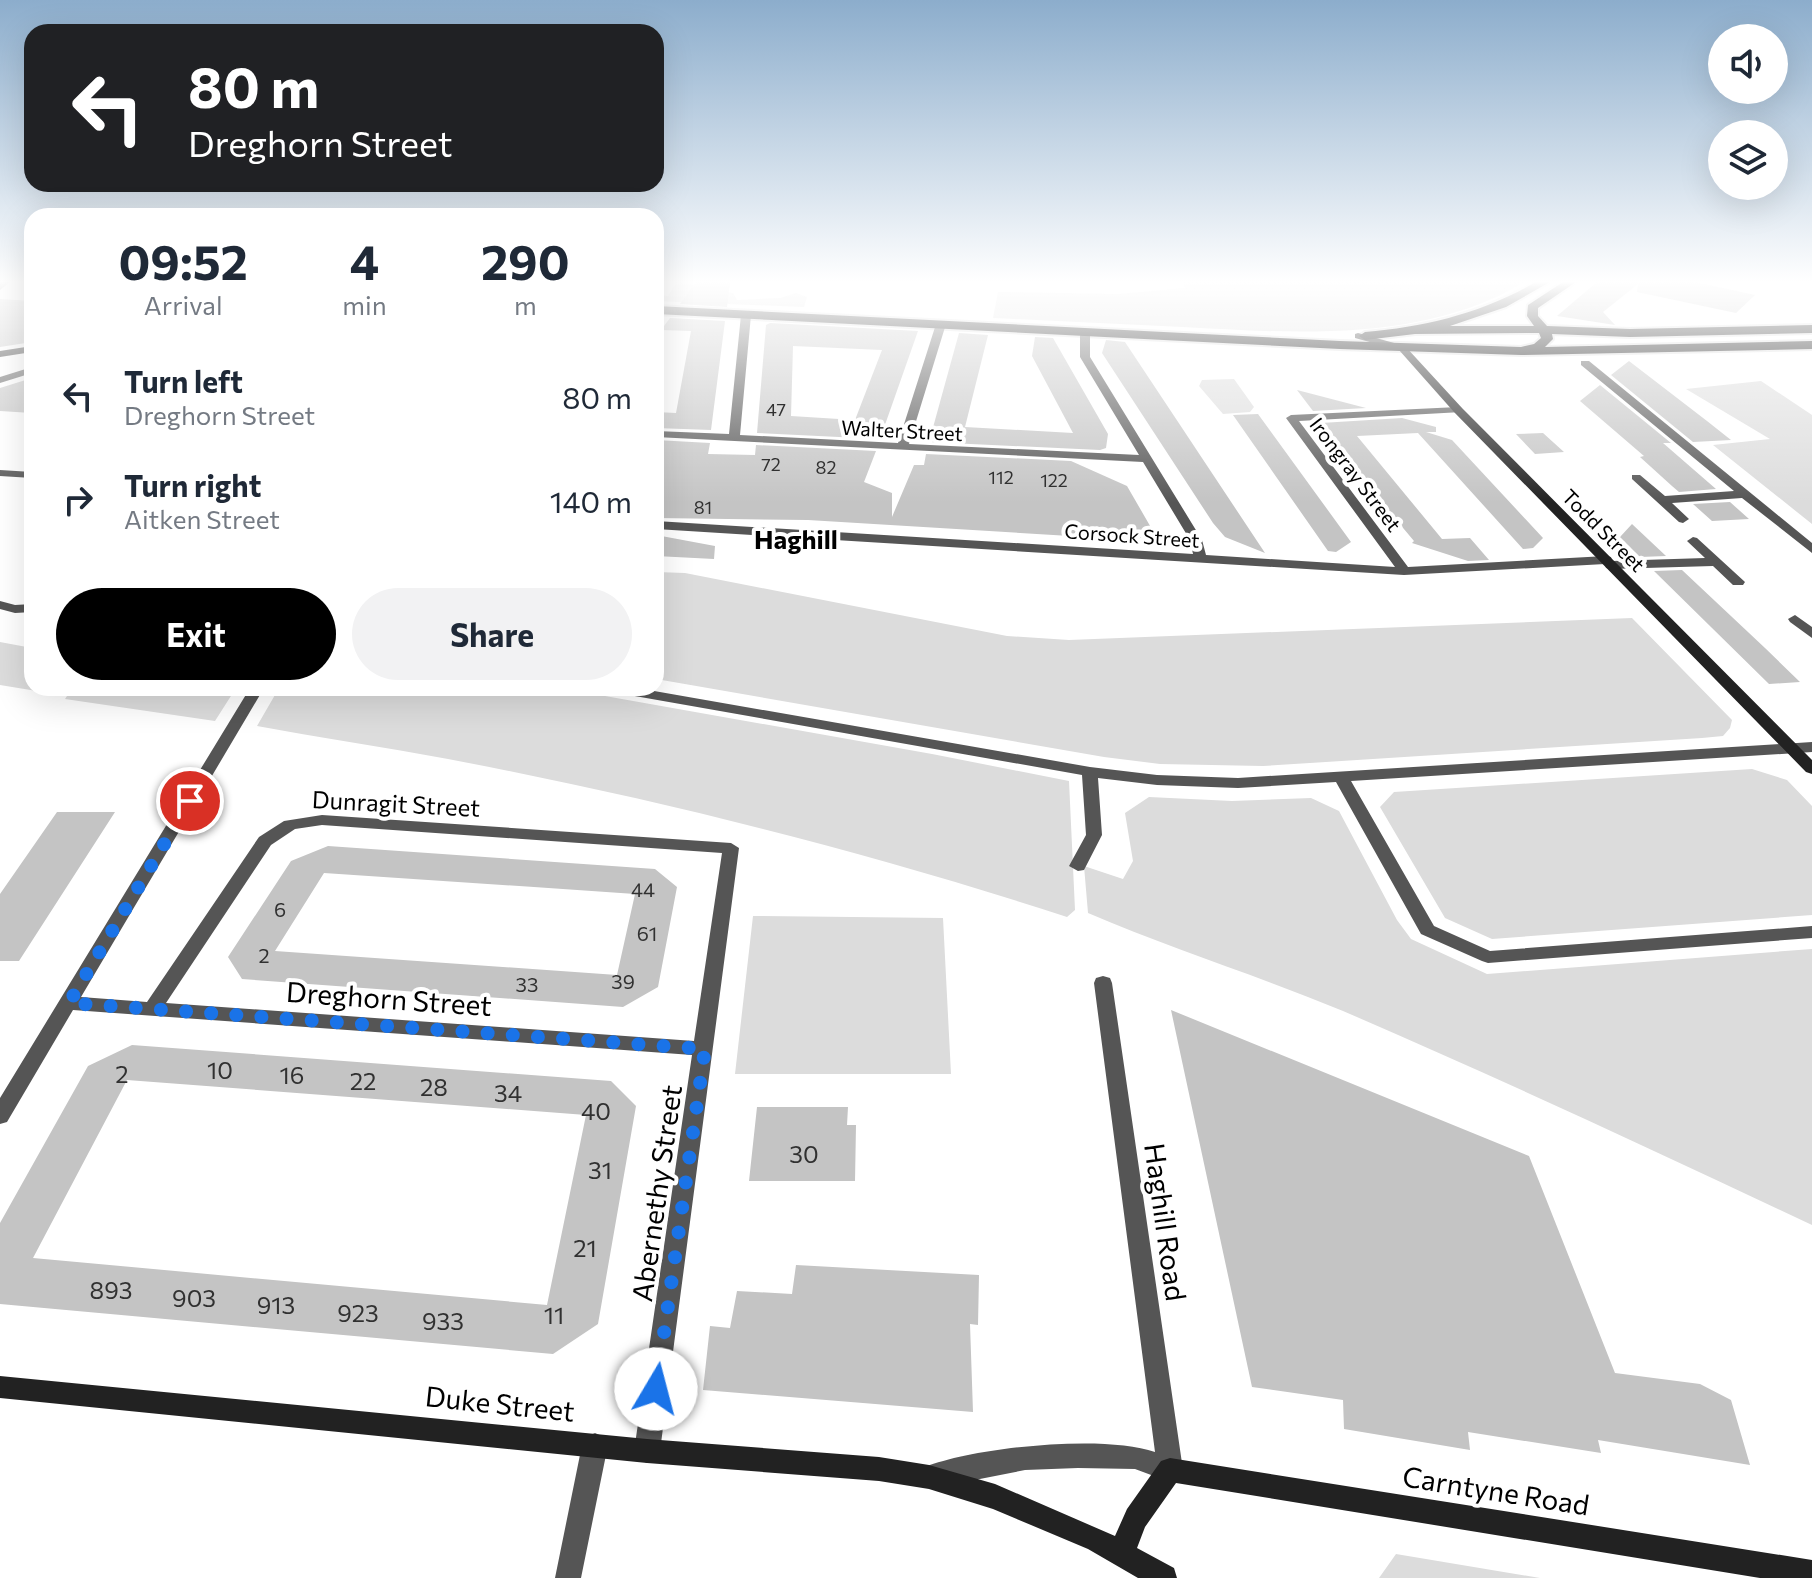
<!DOCTYPE html>
<style>
:root{--surface:#fff;--page:#f2f2f3;--text:#1f2937;--muted:#747a83;--accent:#000}
body{margin:0;font-family:Commissioner,sans-serif;background:var(--page);color:var(--text);height:100vh;display:flex;flex-direction:column;font-size:30px;white-space:nowrap}
*{box-sizing:border-box;margin:0}
p{font-size:26px;color:var(--muted)}
.icon{flex:none;width:44px;height:44px;fill:none;stroke:currentColor;stroke-width:2;stroke-linecap:round;stroke-linejoin:round}
.map{position:relative;flex:1;overflow:hidden}
.panel{position:absolute;left:24px;top:208px;width:640px;height:488px;display:flex;flex-direction:column;background:var(--surface);border-radius:24px;box-shadow:0 8px 32px #0002}
.panel>*{flex:none}
.hud{position:absolute;left:24px;top:24px;width:640px;height:168px;border-radius:24px;box-shadow:0 8px 32px #0002;background:#202124;color:#fff;overflow:hidden}
.fabs{position:absolute;left:1708px;top:24px;display:grid;gap:16px}
.fabs a{display:grid;place-items:center;width:80px;height:80px;border-radius:50%;background:var(--surface);box-shadow:0 8px 32px #0002;font-size:40px}
.pin{position:absolute;display:grid;place-items:center;width:68px;height:68px;color:#fff;margin:-34px;border:4px solid #fff;border-radius:50%;box-shadow:0 2px 8px #0007}
.me{position:absolute;width:88px;margin:-44px;rotate:8deg;stroke-linejoin:round;filter:drop-shadow(0 0 6px #0008)}
.turn{display:flex;align-items:center;gap:28px;height:168px;padding:0 32px;font-size:36px}
.turn .icon{width:104px;height:104px;stroke-width:2.5}
.turn b{display:block;font-size:56px;line-height:68px}
.eta{display:flex;justify-content:space-evenly;align-items:center;height:136px;text-align:center}
.eta b{font-size:48px;font-weight:700;line-height:56px}
.cta{display:flex;gap:16px;margin-top:auto;padding:16px 32px}
.cta a{flex:1;height:92px;border-radius:48px;background:var(--accent);color:#fff;font-size:32px;font-weight:700;line-height:92px;text-align:center}
.cta a+a{background:var(--page);color:var(--text)}
ul{padding:0;list-style:none}
li{display:flex;align-items:center;gap:24px;height:104px;padding:0 32px}
li div{flex:1}
li b{display:block;font-size:30px}
li em{font-style:normal}
.map>svg:first-child{display:block}
</style>
<div class="map">
<svg width="1812" height="1578" viewBox="0 0 1812 1578">
<rect width="100%" height="100%" fill="#fff"/>
<path fill="#dcdcdc" d="M677,282L733,293L737,300L780,298L796,293L807,297L804,307L656,301V295L668,296Z
M1183,282H1524C1424,343 1295,333 1183,327C1119,324 1056,321 993,318L998,292L1118,294L1185,288Z
M1234,379L1254,407L1250,412L1223,414L1199,386L1202,380Z
M1761,381L1812,415V524L1713,445L1770,439L1686,389Z
M656,572L685,573L1007,636L1069,640L1632,618L1732,720L1730,728L1723,736L1702,738L1263,766L1160,764L1104,757L656,679Z
M0,642L32,648V688H236L215,721L65,699L67,696L0,685Z
M279,688H560L932,754L1069,781L1075,910L1067,917C865,851 657,799 448,759C385,747 320,738 257,726Z
M1752,769L1787,780L1812,806V915L1492,939L1445,918L1380,807L1394,792Z
M1149,797L1232,801L1311,798L1339,811L1397,920L1411,939L1487,974L1812,949V1225C1657,1152 1501,1079 1343,1011C1259,976 1172,949 1088,913L1084,866L1123,879L1133,861L1125,813Z
M753,916L943,918L951,1074H735Z
M1396,1554L1540,1578H1379Z"/>
<path fill="#c4c4c4" fill-rule="evenodd" d="M696,282H730L727,307L680,304Z
M1597,282H1695L1755,295L1736,313L1637,292L1638,284L1603,312L1615,325L1557,316Z
M0,299L32,301V342L0,347Z
M670,318L725,321L711,430L656,428V412L676,413L691,331L661,330Z
M770,323L918,331L880,439L757,433L766,325ZM793,346L882,350L855,420L791,416Z
M959,333L988,335L965,427L1073,433L1032,356L1035,337L1053,338L1108,434L1106,448L1100,450L929,442Z
M1106,340L1125,342L1265,553L1225,537L1213,523L1102,353Z
M1629,361L1707,421L1731,440L1693,442L1611,375Z
M32,378V413L0,411V388Z
M1600,385L1671,443H1663L1716,489L1679,492L1672,486L1640,457L1644,456L1580,401Z
M1297,390L1366,408L1313,411Z
M1258,414L1351,542L1336,552L1328,551L1233,415Z
M1402,418L1436,427V432H1426L1452,440L1543,538L1533,548L1523,549L1418,433L1357,436L1442,539L1470,538L1489,560L1468,561L1412,543L1414,541L1352,467L1321,423Z
M1543,433L1564,452L1535,454L1516,434Z
M656,440L710,443L708,454L755,455L756,445L876,451L864,482L892,493V517L914,465H924L926,454L1071,461L1127,486L1153,531L1136,540L808,520L656,518Z
M1730,502L1749,519L1712,521L1693,504Z
M1632,524L1666,556L1640,557L1620,537Z
M656,535L715,546L714,559L656,556Z
M1682,570L1765,648L1800,682L1769,684L1654,571Z
M57,812H115L19,961H0V894Z
M328,846L655,869L677,887L658,987L623,1007L242,979L228,957L291,861ZM324,873L534,887L635,894L617,975L275,951Z
M1171,1010L1529,1156L1615,1373L1700,1384L1731,1400L1750,1465L1598,1440L1601,1453L1468,1432L1470,1450L1344,1429L1343,1400L1252,1387Z
M132,1045L611,1081L636,1106L598,1324L553,1354L0,1304V1223L88,1066ZM127,1080L586,1115L547,1305L33,1258Z
M757,1107H848L847,1125H856L855,1181H749Z
M796,1265L979,1275L978,1325L970,1324L973,1412L703,1390L710,1326L730,1328L737,1291L792,1294Z"/>
<g fill="none" stroke-linecap="round" stroke-linejoin="round">
<defs>
<path id="primary" d="M1536,282H1550L1506,307L1450,326H1534L1527,316L1528,305L1563,282H1576L1538,308V316L1547,326L1630,329L1812,325V333L1630,337L1552,334L1553,339L1545,347L1812,341V349L1521,355L1340,349L656,314V306L1340,341L1521,347L1534,344L1541,338L1539,333L1415,334L1365,340L1359,336L1365,332C1426,327 1482,313 1536,282Z"/>
</defs>
<use href="#primary" stroke="#dbdbdb" stroke-width="4"/>
<path fill="#555" fill-rule="evenodd" d="M0,282H10L0,290Z
M746,312L751,315L740,435L898,443L936,324L941,321L946,324L909,444L1139,455L1080,357V331L1085,328L1090,331V357L1202,540L1206,555L1395,567L1286,418L1291,415L1458,407L1462,408V412L1299,421L1408,567L1606,556L1611,557L1612,561L1705,558L1687,541L1693,537L1697,538L1745,582L1743,585H1733L1713,566L1611,569L1606,568L1605,564L1404,575L656,529V521L1193,554L1190,540L1143,462L656,437V431L729,434L741,315Z
M1581,361H1589L1812,543V553L1742,498L1672,503L1689,519L1683,523L1679,522L1632,479V475H1640L1665,496L1734,491L1581,365Z
M32,367V373L0,383V377Z
M0,470L32,472V478L0,476Z
M0,601L15,605L32,604V612L15,613L0,609Z
M1795,615L1812,627V638L1790,622L1788,619Z
M250,688H264L81,997L147,1002L259,837L284,821L322,815L731,843L739,848L660,1451L656,1459L647,1463L638,1459L634,1451L692,1055L73,1010L7,1122L0,1124V1098ZM322,825L722,853L694,1041L166,1003L271,845L295,829Z
M605,688H637L1090,767L1157,775L1238,778L1812,742V752L1351,781L1434,926L1490,951L1812,926V938L1488,963L1482,961L1421,934L1336,782L1238,788L1157,785L1098,778L1102,835L1084,870L1078,871L1069,866L1086,835L1082,775L612,692Z
M1103,976L1110,978L1112,983L1183,1470L1179,1479L1170,1482L1135,1469L1078,1468L1025,1470L934,1488L925,1485L921,1476L925,1467C976,1447 1104,1434 1155,1452L1094,983L1096,978Z
M595,1433L604,1437L608,1445L581,1578H555L582,1445L586,1437Z"/>
<path fill="#222" fill-rule="evenodd" d="M1358,333L1405,346L1462,408L1812,760V774L1806,772L1454,412L1399,350L1355,338V334Z
M32,346V352L0,357V351Z
M0,1376L647,1439L879,1457L929,1465L995,1484L1115,1536L1127,1509L1161,1461L1170,1458L1812,1560V1578H1760L1176,1483L1145,1527L1137,1548L1174,1568L1177,1578H1138L1088,1549L993,1509L929,1489L879,1481L647,1463L0,1398Z"/>
<use href="#primary" fill="#000" fill-rule="evenodd"/>
</g>
<linearGradient id="sky" x2="0" y2="1"><stop stop-color="#8cadcc"/><stop offset="0.56" stop-color="#fff"/><stop offset="1" stop-color="#fff" stop-opacity="0"/></linearGradient>
<rect width="1812" height="503" fill="url(#sky)"/>
<g fill="none" stroke-linecap="round" stroke-linejoin="round">
<path stroke="#1a73e8" stroke-width="14" stroke-dasharray="0 25.2" d="M190,801L69,1003L705,1049L656,1389"/>
</g>
<g text-anchor="middle" dominant-baseline="central" stroke-width="8" stroke-linejoin="round" paint-order="stroke">
<g font-size="18" fill="#313131">
<text x="776" y="409">47</text>
<text x="771" y="464">72</text>
<text x="826" y="467">82</text>
<text x="1001" y="477">112</text>
<text x="1054" y="480">122</text>
<text x="703" y="507">81</text>
</g>
<g font-size="20" fill="#000" stroke="#fff">
<text transform="translate(902 430) rotate(3)">Walter Street</text>
<text transform="translate(1356 474) rotate(53)">Irongray Street</text>
<text transform="translate(1604 530) rotate(45)">Todd Street</text>
<text transform="translate(1132 535) rotate(4)">Corsock Street</text>
</g>
<g font-size="20" fill="#313131">
<text x="643" y="889">44</text>
<text x="280" y="909">6</text>
<text x="647" y="933">61</text>
<text x="264" y="955">2</text>
<text x="623" y="981">39</text>
<text x="527" y="984">33</text>
</g>
<g font-size="24" fill="#000" stroke="#fff">
<text transform="translate(396 803) rotate(3)">Dunragit Street</text>
</g>
<g font-size="24" fill="#313131">
<text x="220" y="1069">10</text>
<text x="122" y="1073">2</text>
<text x="292" y="1074">16</text>
<text x="363" y="1080">22</text>
<text x="434" y="1086">28</text>
<text x="508" y="1092">34</text>
<text x="596" y="1110">40</text>
<text x="804" y="1153">30</text>
<text x="600" y="1169">31</text>
<text x="585" y="1247">21</text>
<text x="111" y="1289">893</text>
<text x="194" y="1297">903</text>
<text x="276" y="1304">913</text>
<text x="358" y="1312">923</text>
<text x="554" y="1314">11</text>
<text x="443" y="1320">933</text>
</g>
<g font-size="26" font-weight="bold" fill="#000" stroke="#fff">
<text x="796" y="538">Haghill</text>
</g>
<g font-size="28" fill="#000" stroke="#fff">
<text transform="translate(389 998) rotate(4)">Dreghorn Street</text>
<text transform="translate(656 1193) rotate(-82)">Abernethy Street</text>
<text transform="translate(1166 1222) rotate(82)">Haghill Road</text>
<text transform="translate(500 1403) rotate(6)">Duke Street</text>
<text transform="translate(1496 1490) rotate(9)">Carntyne Road</text>
</g>
</g>
</svg>
<div class="fabs">
<a><svg class="icon" aria-label="sound" viewBox="0 0 24 24"><path d="M4 9h4l5-4v14l-5-4H4zM17 9q2 3 0 6"/></svg></a>
<a><svg class="icon" aria-label="layers" viewBox="0 0 24 24"><path d="M12 4l9 5-9 5-9-5zM3 14l9 5 9-5"/></svg></a>
</div>
<div class="pin" style="left:190px;top:801px;background:#d93025"><svg class="icon" aria-label="arrive" viewBox="0 0 24 24"><path d="M6 21V4h12l-3 4 3 4H6"/></svg></div>
<svg class="me" style="left:656px;top:1389px" viewBox="-20 -20 40 40"><circle r="19" fill="#fff"/><path d="M0-13L10 11 0 6-10 11z" fill="#1a73e8"/></svg>
<div class="hud">
<div class="turn"><svg class="icon" aria-label="left" viewBox="0 0 24 24"><path d="M17 20v-9H6M10 6l-5 5 5 5"/></svg><div><b>80 m</b>Dreghorn Street</div></div>
</div>
<section class="panel">
<div class="eta">
<div><b>09:52</b><p>Arrival</p></div>
<div><b>4</b><p>min</p></div>
<div><b>290</b><p>m</p></div>
</div>
<ul>
<li><svg class="icon" aria-label="left" viewBox="0 0 24 24"><path d="M17 20v-9H6M10 6l-5 5 5 5"/></svg><div><b>Turn left</b><p>Dreghorn Street</p></div><em>80 m</em></li>
<li><svg class="icon" aria-label="right" viewBox="0 0 24 24"><path d="M7 20v-9h11M14 6l5 5-5 5"/></svg><div><b>Turn right</b><p>Aitken Street</p></div><em>140 m</em></li>
</ul>
<div class="cta"><a>Exit</a><a>Share</a></div>
</section>
</div>
